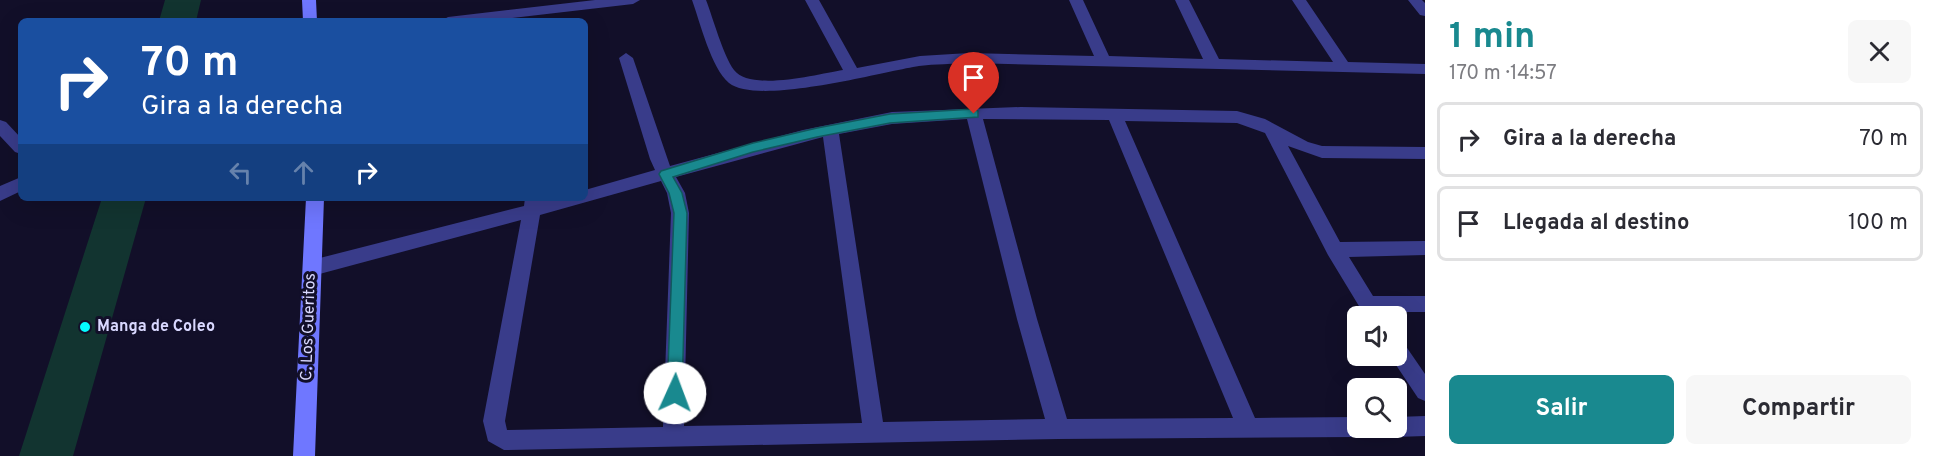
<!DOCTYPE html>
<html lang="es">
<meta charset="utf-8">
<style>
:root{--surface:#fff;--page:#f7f7f7;--text:#2b2b33;--muted:#7c7c81;--line:#e1e1e2;--accent:#19898f}
body{margin:0;font-family:Overpass,sans-serif;background:var(--page);color:var(--text);height:100vh;display:flex;flex-direction:column;font-size:22px;white-space:nowrap}
*{box-sizing:border-box;margin:0}
p{font-size:20px;color:var(--muted)}
.icon{flex:none;width:33px;height:33px;fill:none;stroke:currentColor;stroke-width:2;stroke-linecap:round;stroke-linejoin:round}
.map{position:relative;flex:1;overflow:hidden}
.panel{display:flex;flex-direction:column;background:var(--surface);width:510px}
.panel>*{flex:none}
.hud{position:absolute;left:18px;top:18px;width:570px;height:183px;border-radius:9px;box-shadow:0 6px 24px #0002;background:#1a4fa0;color:#fff;overflow:hidden}
.fabs{position:absolute;left:1347px;top:306px;display:grid;gap:12px}
.fabs a{display:grid;place-items:center;width:60px;height:60px;border-radius:9px;background:var(--surface);box-shadow:0 6px 24px #0002;font-size:30px}
.pin{position:absolute;display:grid;place-items:center;width:51px;height:51px;color:#fff;margin:-62px -26px;border-radius:50% 50% 50% 0;rotate:-45deg;box-shadow:0 0 6px #0007}
.pin .icon{rotate:45deg}
.me{position:absolute;width:66px;margin:-33px;rotate:2deg;stroke-linejoin:round;filter:drop-shadow(0 0 4px #0008)}
.turn{display:flex;align-items:center;gap:21px;height:126px;padding:0 24px;font-size:27px}
.turn .icon{width:78px;height:78px;stroke-width:2.5}
.turn b{display:block;font-size:42px;line-height:51px}
.lanes{display:flex;align-items:center;height:57px;padding:0 24px;background:#0003;justify-content:center;gap:30px;direction:ltr}
.lanes .off{opacity:.35}
.round{display:grid;place-items:center;flex:none;width:63px;height:63px;border-radius:9px;background:var(--page)}
.head{display:flex;align-items:center;justify-content:space-between;height:102px;padding:0 24px}
h1{font-size:36px;font-weight:700;line-height:45px;color:var(--accent)}
.button{display:flex;gap:12px;margin-top:auto;padding:12px 24px}
.button a{flex:1;height:69px;border-radius:9px;background:var(--accent);color:#fff;font-size:24px;font-weight:700;line-height:69px;text-align:center}
.button a+a{background:var(--page);color:var(--text)}
ul{padding:0;list-style:none}
li{display:flex;align-items:center;gap:18px;height:75px;margin:0 12px 9px;padding:0 12px;border:3px solid var(--line);border-radius:9px}
li div{flex:1}
li b{display:block;font-size:22px}
li em{font-style:normal}
main{display:flex;flex:1;min-height:0}
.map>svg:first-child{display:block}
</style>
<main>
<div class="map">
<svg width="1425" height="456" viewBox="0 0 1425 456">
<rect width="100%" height="100%" fill="#120f29"/>
<path fill="#123430" d="M165,0H201L196,21H159Z
M102,198H146L73,456H19Z"/>
<g fill="none" stroke-linecap="round" stroke-linejoin="round">
<path fill="#393c8a" fill-rule="evenodd" d="M595,0H640L633,4L487,21H441L448,17Z
M692,0H706C713,18 723,55 734,70C751,92 818,74 843,70L805,0H819L857,68L920,56L969,53L1094,56L1069,0H1083L1109,56L1203,59L1175,0H1189L1219,59L1333,62L1292,0H1306L1348,62L1425,64V74L969,63C952,64 935,64 919,66C881,72 758,106 729,83C711,68 700,22 692,0Z
M1408,0H1422L1425,3V16L1420,15Z
M626,53L633,58L670,166L803,130L892,112L1021,107L1237,111L1265,119L1308,142L1322,146L1425,147V159L1322,158L1288,146L1340,242L1425,241V255L1349,257L1373,296H1425V312H1383L1385,316H1365L1328,255L1265,133L1237,123L1125,121L1255,418L1358,417V428H1369L1366,434L1358,437L1059,439L504,450L488,441L483,421L521,220L312,276L305,273L303,268L305,263L312,260L524,206L525,198H543L542,201L554,198H585V190L655,170L650,159L619,58ZM967,119L1017,319L1045,419L883,422L839,134L892,124ZM983,119L1109,120L1233,418L1067,419L1037,319ZM823,137L862,423L684,426L689,213L685,193L676,177ZM661,181L667,193L671,213L663,427L507,430L505,421L540,215Z
M0,120L6,122L21,138V154L15,152L0,136Z
M21,177V191L0,201V186Z
M1396,339L1403,342L1425,374V401L1418,398L1390,356H1396Z
M1425,416V436L1396,437L1388,434L1385,428H1396V417Z"/>
<path fill="#6f77ff" fill-rule="evenodd" d="M302,0H316L317,21H303Z
M306,198H324L315,456H293Z"/>
</g>
<path fill="#19898f" stroke="#10595d" stroke-width="1.5" d="M974,109L978,111V117L890,123L817,137L753,152L673,177L682,193L687,213L682,393L680,398L675,400L669,398L667,393L674,213L669,193L659,174L661,171L753,143L817,128L890,114Z"/>
<circle fill="#04fbff" stroke="#120f29" stroke-width="2" cx="85" cy="327" r="6"/>
<g text-anchor="middle" dominant-baseline="central" stroke-width="6" stroke-linejoin="round" paint-order="stroke">
<g font-size="16" font-weight="bold" fill="#d9d8ff" stroke="#120f29" text-anchor="start">
<text x="97" y="327">Manga de Coleo</text>
</g>
<g font-size="16" fill="#d9d8ff" stroke="#120f29">
<text transform="translate(309 327) rotate(-88)">C. Los Gueritos</text>
</g>
</g>
</svg>
<div class="fabs">
<a><svg class="icon" aria-label="sound" viewBox="0 0 24 24"><path d="M4 9h4l5-4v14l-5-4H4zM17 9q2 3 0 6"/></svg></a>
<a><svg class="icon" aria-label="search" viewBox="0 0 24 24"><circle cx="10" cy="10" r="6"/><path d="M15 15l6 6"/></svg></a>
</div>
<div class="pin" style="left:974px;top:114px;background:#d93025"><svg class="icon" aria-label="arrive" viewBox="0 0 24 24"><path d="M6 21V4h12l-3 4 3 4H6"/></svg></div>
<svg class="me" style="left:675px;top:393px" viewBox="-20 -20 40 40"><circle r="19" fill="#fff"/><path d="M0-13L10 11 0 6-10 11z" fill="#19898f"/></svg>
<div class="hud">
<div class="turn"><svg class="icon" aria-label="right" viewBox="0 0 24 24"><path d="M7 20v-9h11M14 6l5 5-5 5"/></svg><div><b>70 m</b>Gira a la derecha</div></div>
<div class="lanes"><svg class="icon off" aria-label="left" viewBox="0 0 24 24"><path d="M17 20v-9H6M10 6l-5 5 5 5"/></svg><svg class="icon off" aria-label="ahead" viewBox="0 0 24 24"><path d="M12 20V5M6 11l6-6 6 6"/></svg><svg class="icon" aria-label="right" viewBox="0 0 24 24"><path d="M7 20v-9h11M14 6l5 5-5 5"/></svg></div>
</div>
</div>
<section class="panel">
<div class="head"><div><h1>1 min</h1><p>170 m · 14:57</p></div><a class="round"><svg class="icon" aria-label="close" viewBox="0 0 24 24"><path d="M6 6l12 12M18 6L6 18"/></svg></a></div>
<ul>
<li><svg class="icon" aria-label="right" viewBox="0 0 24 24"><path d="M7 20v-9h11M14 6l5 5-5 5"/></svg><div><b>Gira a la derecha</b></div><em>70 m</em></li>
<li><svg class="icon" aria-label="arrive" viewBox="0 0 24 24"><path d="M6 21V4h12l-3 4 3 4H6"/></svg><div><b>Llegada al destino</b></div><em>100 m</em></li>
</ul>
<div class="button"><a>Salir</a><a>Compartir</a></div>
</section>
</main>
